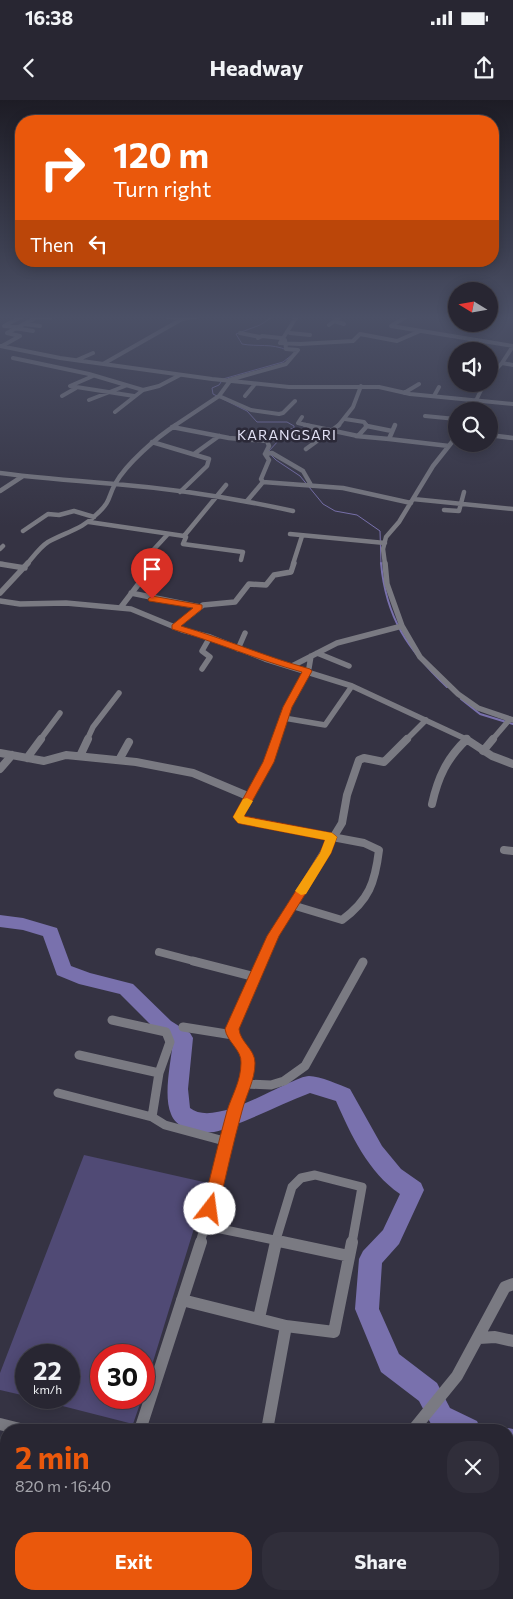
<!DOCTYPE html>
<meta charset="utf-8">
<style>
:root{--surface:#282632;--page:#302e3a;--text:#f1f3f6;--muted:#a5a5ac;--line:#44434d;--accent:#ea580c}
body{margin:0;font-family:Commissioner,sans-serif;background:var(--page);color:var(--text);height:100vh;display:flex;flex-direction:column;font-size:19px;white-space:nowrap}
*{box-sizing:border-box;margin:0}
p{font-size:16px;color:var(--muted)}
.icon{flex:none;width:28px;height:28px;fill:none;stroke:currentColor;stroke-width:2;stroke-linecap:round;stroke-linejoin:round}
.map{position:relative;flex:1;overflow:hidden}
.details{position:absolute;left:0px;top:1324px;width:514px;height:176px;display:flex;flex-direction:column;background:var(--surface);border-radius:20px 20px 0 0;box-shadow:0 2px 12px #0003,0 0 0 1px var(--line)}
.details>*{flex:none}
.banner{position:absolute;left:15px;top:15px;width:484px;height:152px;border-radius:20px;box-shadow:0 2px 12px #0003,0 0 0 1px var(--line);background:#ea580c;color:#fff;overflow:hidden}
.needle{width:32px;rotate:281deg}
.controls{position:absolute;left:448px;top:182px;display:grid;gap:10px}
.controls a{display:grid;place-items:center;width:50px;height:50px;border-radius:50%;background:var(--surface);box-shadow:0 2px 12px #0003,0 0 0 1px var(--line);font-size:25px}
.speed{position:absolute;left:15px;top:1244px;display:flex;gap:10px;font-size:25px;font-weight:700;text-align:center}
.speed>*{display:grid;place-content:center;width:65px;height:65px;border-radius:50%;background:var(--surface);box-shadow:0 2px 12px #0003,0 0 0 1px var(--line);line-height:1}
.speed small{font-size:12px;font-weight:400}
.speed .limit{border:8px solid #d22;background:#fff;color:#111}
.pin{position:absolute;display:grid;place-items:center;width:42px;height:42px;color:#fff;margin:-51px -21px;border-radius:50% 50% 50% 0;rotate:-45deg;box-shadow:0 0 5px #0007}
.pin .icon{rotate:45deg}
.me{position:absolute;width:55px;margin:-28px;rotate:15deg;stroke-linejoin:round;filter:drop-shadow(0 0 4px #0008)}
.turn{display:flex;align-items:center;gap:18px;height:105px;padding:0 15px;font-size:22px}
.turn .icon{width:65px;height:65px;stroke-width:2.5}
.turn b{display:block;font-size:35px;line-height:42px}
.then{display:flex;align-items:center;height:48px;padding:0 15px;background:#0003;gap:10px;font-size:19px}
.round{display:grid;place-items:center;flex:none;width:52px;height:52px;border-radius:20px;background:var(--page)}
.overview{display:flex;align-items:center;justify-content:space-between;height:85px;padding:0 15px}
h1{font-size:30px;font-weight:700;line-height:38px;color:var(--accent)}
.button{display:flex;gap:10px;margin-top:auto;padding:10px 15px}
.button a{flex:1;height:58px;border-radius:20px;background:var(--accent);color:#fff;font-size:20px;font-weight:700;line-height:58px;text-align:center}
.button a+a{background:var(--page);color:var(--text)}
.status{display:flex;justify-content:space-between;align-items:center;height:35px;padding:0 25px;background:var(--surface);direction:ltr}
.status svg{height:14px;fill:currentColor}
header{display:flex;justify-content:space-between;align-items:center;height:65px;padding:0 15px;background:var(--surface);font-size:22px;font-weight:700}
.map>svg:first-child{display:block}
</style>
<div class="status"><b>16:38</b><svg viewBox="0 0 49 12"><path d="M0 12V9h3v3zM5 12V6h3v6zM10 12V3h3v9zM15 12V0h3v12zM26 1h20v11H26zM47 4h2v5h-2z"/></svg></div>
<header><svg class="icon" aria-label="back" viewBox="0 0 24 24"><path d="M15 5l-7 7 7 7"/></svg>Headway<svg class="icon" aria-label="share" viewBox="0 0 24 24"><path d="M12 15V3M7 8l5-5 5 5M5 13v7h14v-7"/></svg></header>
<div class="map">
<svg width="513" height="1499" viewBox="0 0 513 1499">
<rect width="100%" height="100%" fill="#353343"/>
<path fill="#504a75" d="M84,1055L208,1083L144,1291V1255H101V1298H142L133,1324L31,1298H69V1255H26V1296L0,1290V1273Z"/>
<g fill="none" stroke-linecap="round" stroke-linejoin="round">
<path stroke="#7971ad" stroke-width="1" d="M274,216L260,225L236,234L242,244C258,247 271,243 287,250
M292,255L283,262L223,279L219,285L212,288L213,294L247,311L257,322H287L294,326V328L277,333L280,339L268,352L276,360L300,376L323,404L335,411L357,415L380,431L381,464"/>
<path stroke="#7971ad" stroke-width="2" d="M381,463C386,518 408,550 447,587
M461,599L480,614L513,624"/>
<path fill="#7971ad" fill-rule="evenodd" d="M0,815L23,818L57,828L71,866L90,873L133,884L171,921L190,933L193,938L188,989L190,1008C212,1026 267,992 291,982C296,980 304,976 309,976C320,976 340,985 350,989L382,1046L401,1069L421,1083L424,1090L399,1144L382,1163L379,1209L399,1254L437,1283L450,1308L477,1321L481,1330H440L432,1326L419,1301L381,1272L355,1209L359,1159L363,1151L383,1130L400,1094C368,1072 351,1035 336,1001L310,993C283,1003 259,1016 232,1026C226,1028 220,1031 214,1032C199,1034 177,1030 171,1014C163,995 171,962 173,941L157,931L120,894L79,884L57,875L43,836L23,830L0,827Z
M508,1328L513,1329V1355L508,1354V1330H503Z"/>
<path stroke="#7a7a82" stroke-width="4" d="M164,216L182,219
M297,216L280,243L300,244L353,241L360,234L397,241L420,231
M407,216L391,226L513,246
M37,217L50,218
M334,221L344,224
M24,224L40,226
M329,225L341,216
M17,227L4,226L23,216
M15,228L33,231
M240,233L260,237
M290,233L310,235
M258,238L262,236L281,238
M0,246L60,258L212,279L289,287H379L410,294L513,304
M2,246L20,236L7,233L39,216
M460,251V249L473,240
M13,258L89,274L143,290
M77,260L93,253
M502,263L513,265
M103,264L182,219L200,216
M93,276L70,286L134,296
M489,277L502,263L513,246
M229,280L286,264L298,250L286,249L285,240
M404,293L419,284
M62,296L76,288
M219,296L251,310L279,314L283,313L295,301
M245,296L255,284
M434,296L439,287
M89,300L125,286
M471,311L484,284
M115,312L143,290L159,286L180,275
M425,316L456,319
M302,317L298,323L310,326
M345,319L364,322L367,326
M174,326L219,296L230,281
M338,326L353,307L361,286"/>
<path stroke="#7a7a82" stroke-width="4.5" d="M395,325L389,339L449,346
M367,326L392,331
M172,327L229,338L267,341
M315,327L358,336L367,326L366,325
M489,335L513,338
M356,336L389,339
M152,342L209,359L207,366L180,392
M306,349L339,325
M194,354L219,336
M265,354L269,360L261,379L263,382L343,388L411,403
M265,354L269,346L267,341L270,337L282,335L295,337L315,327L305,325
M265,354L272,353L303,371L311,385
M0,373C38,378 76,381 115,384C175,389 234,398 293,411
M0,391L23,376
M413,399L513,409
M247,401L263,382
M444,410L459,411L464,392
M89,422L184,436L226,385
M23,431L48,414L59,415L74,411L94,417
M290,434L385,443
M184,436L186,437L183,444L243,452L241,460
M0,449L3,446
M144,460L168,434
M0,464H3
M27,464C33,457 40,447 48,442C66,432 83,429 98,413C111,401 108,397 115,384C126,364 157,337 176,325
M293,464L302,436
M385,464L383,449L386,437L399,422L433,366L456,337"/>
<path stroke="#7a7a82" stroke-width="5.5" d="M385,463L387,484L402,526L420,557L458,594L478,608L513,620
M0,464L25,468
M0,493L28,463
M131,493L200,507
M0,501L20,504L66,503L131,509L182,530L210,537L265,559L352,586L468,640
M121,507L147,473
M175,527L203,505L235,502L249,484L266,485L274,475L291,472L294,463
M238,549L245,533
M317,553L349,566
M292,566L337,543L402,526
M202,569L210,557L202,551L210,537
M284,618L325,625L352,586
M40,640L60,613
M87,640L93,627L119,593
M276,640L287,607L309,568L311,556
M406,640L426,620
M492,640L510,619"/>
<path stroke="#7a7a82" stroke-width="8" d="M277,639L269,662L238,717L242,720L364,743L379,750C375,783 369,800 342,820L292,805
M466,639L492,656L513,664
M483,651L493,639
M0,653L44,661L66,655L136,662L193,673L250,697
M80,656L88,639
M27,658L41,639
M119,660L129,642
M0,669L12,655
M432,704C438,677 447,658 467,639
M504,750L513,751
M159,852L197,862
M262,862L273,836L342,723L347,695L359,660L364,658L384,662L407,639"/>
<path stroke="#7a7a82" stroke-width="9" d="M193,861L255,877
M112,920L166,932L170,942L159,973L152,1017L165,1025L228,1042L200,1143
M183,927L233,935
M79,955L159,973
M245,984L271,985L284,981L305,966L363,862
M58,993L152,1017
M228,1042C230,1031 232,1019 235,1008C240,993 251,976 248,960C246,948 234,941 232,929L262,861
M206,1126L289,1143
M275,1143L292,1087L301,1078L315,1075L362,1087L352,1143"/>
<path stroke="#7a7a82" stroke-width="12" d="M283,1142L349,1156
M182,1200L286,1226L334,1232L352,1142
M259,1218L276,1142
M479,1238L495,1237L513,1241
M0,1324L24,1330
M140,1330L201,1142
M267,1330L286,1226
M413,1330L457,1276L505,1187L513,1184
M508,1458L513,1459
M47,1499L51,1494
M233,1499L235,1494
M397,1499L398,1494
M501,1499L502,1494"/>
</g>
<linearGradient id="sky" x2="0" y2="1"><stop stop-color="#1d1c25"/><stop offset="0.51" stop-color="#4b5066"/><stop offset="1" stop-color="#4b5066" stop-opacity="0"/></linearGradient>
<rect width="513" height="426" fill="url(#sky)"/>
<path fill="#ea580c" stroke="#983908" d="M152,496L202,505V509L181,526C225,539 267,557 310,569L312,571L292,607L274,662L244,716L332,733L337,737L331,753L279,836L239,929C240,942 255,949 255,963C255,980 246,995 242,1011C233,1043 226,1076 218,1109L216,1114L210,1116L204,1114L202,1109C211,1076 218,1043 227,1011C232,995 241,981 241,963C242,950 227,942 225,929L267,836L320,753L325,740L242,724L238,723L233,717L263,662L283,607L302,572C258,560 216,542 172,529V525L193,508L149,501L148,499Z"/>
<path fill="#f59e0b" d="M247,698L253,701L244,716L245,717L332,733L337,737L331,753L306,794L301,795L295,791L320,753L325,740L238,723L233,717L243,699Z"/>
<g text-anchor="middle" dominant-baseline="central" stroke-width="5" stroke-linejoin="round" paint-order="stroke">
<g font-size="14" letter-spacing="1" fill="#e2e1f5" stroke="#2b2938">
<text x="287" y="334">KARANGSARI</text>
</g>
</g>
</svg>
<div class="controls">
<a><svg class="needle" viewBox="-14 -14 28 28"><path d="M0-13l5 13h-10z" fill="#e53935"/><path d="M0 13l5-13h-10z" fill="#a5a5ac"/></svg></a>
<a><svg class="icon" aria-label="sound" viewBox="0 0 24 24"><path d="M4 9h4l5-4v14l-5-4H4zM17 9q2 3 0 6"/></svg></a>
<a><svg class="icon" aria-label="search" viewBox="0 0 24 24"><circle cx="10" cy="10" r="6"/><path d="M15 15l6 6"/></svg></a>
</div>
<div class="speed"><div>22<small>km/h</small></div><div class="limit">30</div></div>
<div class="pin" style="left:152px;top:499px;background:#d93025"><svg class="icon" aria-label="arrive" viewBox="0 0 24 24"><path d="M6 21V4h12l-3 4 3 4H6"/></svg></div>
<svg class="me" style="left:210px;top:1109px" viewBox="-20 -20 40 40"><circle r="19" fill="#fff"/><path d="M0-13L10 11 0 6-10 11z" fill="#ea580c"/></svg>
<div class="banner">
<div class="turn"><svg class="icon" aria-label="right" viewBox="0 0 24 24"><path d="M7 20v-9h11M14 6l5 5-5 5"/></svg><div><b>120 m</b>Turn right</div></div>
<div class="then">Then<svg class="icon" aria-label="left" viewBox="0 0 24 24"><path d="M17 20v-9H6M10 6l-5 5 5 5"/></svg></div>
</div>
<section class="details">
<div class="overview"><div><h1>2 min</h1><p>820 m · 16:40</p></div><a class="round"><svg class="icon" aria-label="close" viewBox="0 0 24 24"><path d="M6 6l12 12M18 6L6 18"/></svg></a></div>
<div class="button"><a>Exit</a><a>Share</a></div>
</section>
</div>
